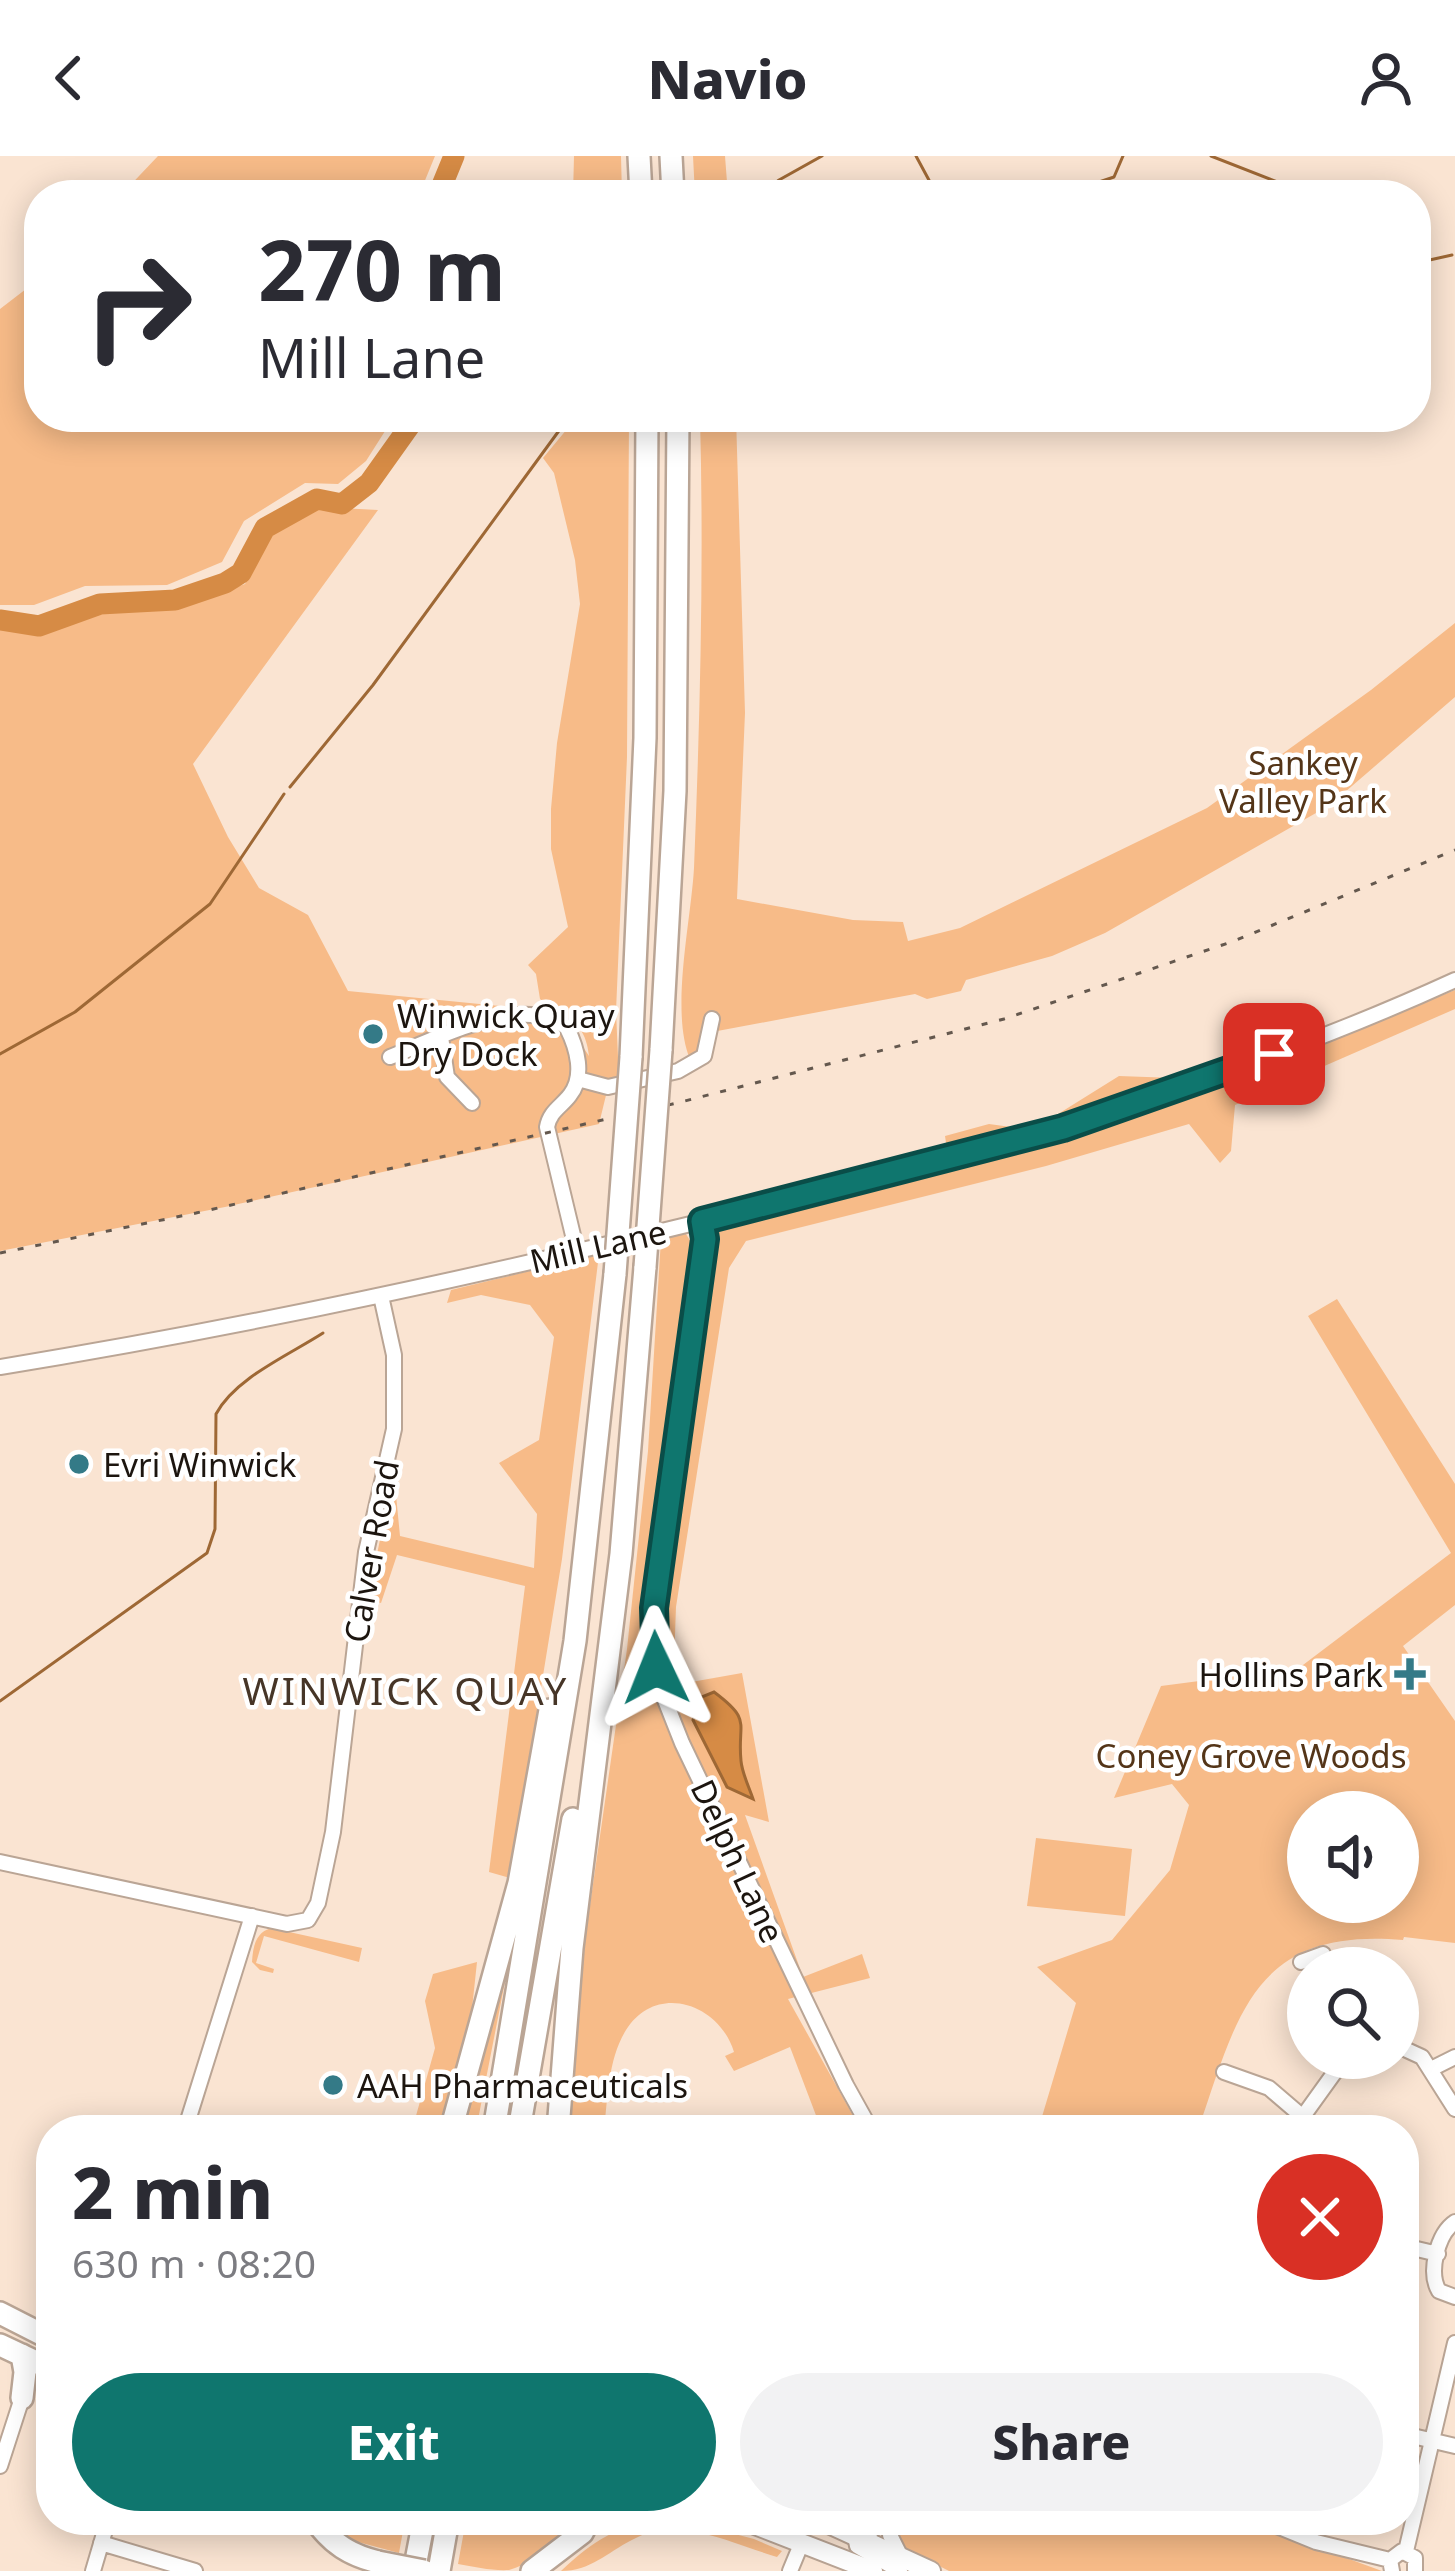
<!DOCTYPE html>
<meta charset="utf-8">
<style>
:root{--surface:#fff;--page:#f2f2f3;--text:#2b2b33;--muted:#7c7c81;--accent:#0f766e}
body{margin:0;font-family:"Noto Sans",sans-serif;background:var(--page);color:var(--text);height:100vh;display:flex;flex-direction:column;font-size:45px;white-space:nowrap}
*{box-sizing:border-box;margin:0}
p{font-size:39px;color:var(--muted)}
.icon{flex:none;width:66px;height:66px;fill:none;stroke:currentColor;stroke-width:2;stroke-linecap:round;stroke-linejoin:round}
.map{position:relative;flex:1;overflow:hidden}
.side{position:absolute;left:36px;top:1959px;width:1383px;height:420px;display:flex;flex-direction:column;background:var(--surface);border-radius:48px;box-shadow:0 6px 30px #0003}
.side>*{flex:none}
.guide{position:absolute;left:24px;top:24px;width:1407px;height:252px;border-radius:48px;box-shadow:0 6px 30px #0003;background:#fff;color:var(--text);overflow:hidden}
.fabs{position:absolute;left:1287px;top:1635px;display:grid;gap:24px}
.fabs a{display:grid;place-items:center;width:132px;height:132px;border-radius:50%;background:var(--surface);box-shadow:0 6px 30px #0003;font-size:60px}
.pin{position:absolute;display:grid;place-items:center;width:102px;height:102px;color:#fff;margin:-51px;border-radius:24px;box-shadow:0 6px 18px #0006}
.me{position:absolute;width:132px;margin:-66px;rotate:358deg;stroke-linejoin:round;filter:drop-shadow(0 0 9px #0008)}
.turn{display:flex;align-items:center;gap:42px;height:252px;padding:0 36px;font-size:54px}
.turn .icon{width:156px;height:156px;stroke-width:2.5}
.turn b{display:block;font-size:84px;line-height:102px}
.round{display:grid;place-items:center;flex:none;width:126px;height:126px;border-radius:63px;background:var(--page)}
.overview{display:flex;align-items:center;justify-content:space-between;height:204px;padding:0 36px}
h1{font-size:72px;font-weight:800;line-height:90px}
.button{display:flex;gap:24px;margin-top:auto;padding:24px 36px}
.button a{flex:1;height:138px;border-radius:72px;background:var(--accent);color:#fff;font-size:48px;font-weight:800;line-height:138px;text-align:center}
.button a+a{background:var(--page);color:var(--text)}
header{display:flex;justify-content:space-between;align-items:center;height:156px;padding:0 36px;background:var(--surface);font-size:54px;font-weight:800}
.map>svg:first-child{display:block}
</style>
<header><svg class="icon" aria-label="back" viewBox="0 0 24 24"><path d="M15 5l-7 7 7 7"/></svg>Navio<svg class="icon" aria-label="person" viewBox="0 0 24 24"><circle cx="12" cy="8" r="4"/><path d="M4 21q1-7 8-7t8 7"/></svg></header>
<div class="map">
<svg width="1455" height="2415" viewBox="0 0 1455 2415">
<rect width="100%" height="100%" fill="#fae4d2"/>
<path fill="#f7bb88" fill-rule="evenodd" d="M158,0H435L419,39H121Z
M574,0H621L622,39H573Z
M693,0H725L728,39H695Z
M39,123V261H394L366,305L338,328L305,327L244,365L222,406L167,429L85,430L34,449H0V153Z
M577,261H629L627,601L616,855L619,924L608,931L599,968L225,1051L0,1095V473L40,477L105,455L177,452L245,428L271,379L321,351L378,354L193,608L228,681L259,732L308,759L348,835L560,856L589,900C585,862 564,863 540,843L536,818L528,809L568,771L551,693V653L557,587L580,448L575,404L554,317L543,302Z
M700,261H736L745,557L737,743L853,764L903,766L908,785L960,772L1207,652L1371,534L1455,467V541L1330,649L1105,777L1052,800L966,824L961,835L927,843L915,838L712,876L710,893L690,903C670,856 691,765 694,712C700,562 704,411 700,261Z
M1455,834V853L1235,949L1231,995L1220,1007L1189,968L1046,1010L746,1085L729,1112L676,1451L674,1506L680,1528L742,1517L769,1666L745,1659L803,1821L862,1798L870,1822L788,1843L861,1974H844L825,1960L817,1962L790,1891L734,1915L725,1900L734,1896C719,1847 656,1826 626,1874C608,1903 608,1941 604,1974H567L576,1846L627,1493L648,1295L661,1083L686,1078L694,1091L693,1131L647,1475L649,1518L663,1560L672,1544L662,1501L663,1442L716,1078L731,1068L829,1044L856,1021L948,1000L945,980L989,968L1011,971L1050,963L1119,920L1174,922L1271,888L1299,898Z
M599,1098L562,1403L510,1722L489,1716L525,1430L397,1399L381,1447L368,1443L389,1339H396L400,1380L534,1412L537,1358L499,1307L539,1284L554,1181L530,1149L481,1139L447,1147L451,1134Z
M1337,1143L1455,1328V1449L1403,1490L1455,1565V1787L1404,1781L1403,1784C1254,1771 1238,1858 1198,1974H1038L1076,1847L1037,1811L1112,1784L1170,1714L1189,1649L1172,1628L1114,1642L1161,1530L1299,1512L1451,1397L1308,1160ZM1308,1656H1398V1746H1308Z
M1036,1682L1132,1693L1125,1760L1027,1750Z
M271,1772L362,1792L359,1806L264,1780L256,1807L274,1813L273,1817L260,1814L252,1806C253,1791 255,1777 271,1772Z
M513,1785L476,1974H459Z
M477,1806L468,1890L443,1974H412L435,1892L425,1845L433,1818Z
M328,2364H405L399,2397L347,2383Z
M466,2364H574C560,2383 533,2408 509,2414C493,2415 474,2411 458,2408Z
M681,2364L754,2383L782,2395L777,2401C733,2388 682,2361 638,2381C609,2394 593,2415 561,2415C599,2379 627,2364 681,2364Z
M901,2364H1256L1275,2376L1382,2415H949L895,2387Z"/>
<path fill="#d68b45" stroke="#9e6835" stroke-width="3" d="M714,1536C753,1565 737,1566 741,1605C742,1617 749,1631 753,1643L727,1631L693,1564L699,1542Z"/>
<g fill="none" stroke-linecap="round" stroke-linejoin="round">
<path stroke="#9e6835" stroke-width="3" d="M916,0L937,39
M1211,0L1311,39
M761,39L779,24L822,0
M1060,39L1114,21L1123,0
M1416,107L1452,99
M290,631L373,529L569,261
M0,898L75,856L210,748L284,638
M0,1545L207,1397L215,1373L216,1258C235,1222 289,1199 323,1177"/>
<path stroke="#d68b45" stroke-width="21" d="M438,39L454,0
M0,464L39,470L100,448L175,444L225,427L241,417L265,372L317,343L342,348L369,327L416,261"/>
<defs>
<path id="minor" d="M441,881L447,921L472,947
M390,901C436,883 524,836 567,872C577,892 585,920 570,939C561,951 550,955 547,971L577,1096
M578,923L608,931L678,915L704,900L712,863
M702,1065L705,1079L653,1471L659,1529L682,1587L846,1929L871,1974
M0,1211C252,1170 500,1116 747,1054C989,994 1228,928 1455,824
M0,1706L287,1768L308,1764L318,1747L333,1676L366,1396L394,1273V1199L381,1140
M1301,1806L1323,1798
M1398,1890L1422,1901L1455,1953
M1431,1913L1455,1901
M1224,1916L1269,1932L1318,1974
M1304,1959L1345,1902
M185,1974L252,1760
M1455,2066C1437,2078 1428,2117 1439,2135L1455,2141
M1404,2090L1438,2098
M1404,2278L1455,2290
M0,2310L22,2242
M862,2364L855,2379L857,2390L900,2415
M890,2364V2379L900,2399
M1262,2364L1316,2386L1390,2404
M101,2387L195,2415
M862,2390L878,2364
M1406,2395L1455,2187
M93,2415L108,2364
M790,2415L802,2386
M1392,2415L1390,2404L1402,2395L1415,2402V2415"/>
<path id="major" d="M742,2364L873,2415
M820,2364L931,2415"/>
<path id="highway" d="M639,0L641,39
M671,0L673,39
M661,894L675,635L678,261
M631,901L645,582L647,261
M451,1974L519,1727L550,1554
M494,1974L575,1485L615,1118
M519,1974L573,1663
M558,1974L572,1792L621,1398L645,1111
M0,2157L51,2183
M0,2189L51,2213
M22,2199L25,2216L22,2242
M315,2364C332,2388 350,2399 378,2406
M414,2415L424,2364
M439,2415L448,2364
M532,2415L582,2377L589,2364"/>
</defs>
<use href="#minor" stroke="#baa595" stroke-width="18"/>
<use href="#major" stroke="#baa595" stroke-width="22"/>
<use href="#highway" stroke="#baa595" stroke-width="26"/>
<use href="#minor" stroke="#fff" stroke-width="14"/>
<use href="#major" stroke="#fff" stroke-width="18"/>
<use href="#highway" stroke="#fff" stroke-width="21"/>
<path stroke="#64584e" stroke-width="3" stroke-dasharray="6 12" stroke-linecap="butt" d="M0,1097L196,1057L677,947L1004,863L1234,785L1455,694"/>
<defs>
<path id="highway-bridge" d="M645,1111L661,894
M615,1118L631,901
M378,2406L424,2415"/>
</defs>
<use href="#highway-bridge" stroke="#baa595" stroke-width="26" stroke-linecap="butt"/>
<use href="#highway-bridge" stroke="#fff" stroke-width="21"/>
</g>
<g fill="none" stroke-linecap="round" stroke-linejoin="round">
<defs>
<path id="route" d="M656,1512L654,1452L705,1083L702,1065L1063,972L1274,898"/>
</defs>
<use href="#route" stroke="#0a4d48" stroke-width="30"/>
<use href="#route" stroke="#0f766e" stroke-width="21"/>
</g>
<g fill="#347a87" stroke="#fff" stroke-width="4.5">
<circle cx="373" cy="878" r="12"/>
<circle cx="79" cy="1308" r="12"/>
<path d="M1404 1500h12v12h12v12h-12v12h-12v-12h-12v-12h12z"/>
<circle cx="333" cy="1929" r="12"/>
</g>
<g text-anchor="middle" dominant-baseline="central" stroke-width="9" stroke-linejoin="round" paint-order="stroke">
<g font-size="33" fill="#543518" stroke="#fff">
<text x="1303" y="606">Sankey<tspan x="1303" dy="38">Valley Park</tspan></text>
<text x="1251" y="1599">Coney Grove Woods</text>
</g>
<g font-size="33" fill="#1c150f" stroke="#fff" text-anchor="start">
<text x="397" y="859">Winwick Quay<tspan x="397" dy="38">Dry Dock</tspan></text>
<text x="103" y="1308">Evri Winwick</text>
<text x="1383" y="1518" text-anchor="end">Hollins Park</text>
<text x="357" y="1929">AAH Pharmaceuticals</text>
</g>
<g font-size="33" fill="#1c150f" stroke="#fff">
<text transform="translate(598 1090) rotate(-13)">Mill Lane</text>
<text transform="translate(371 1395) rotate(-80)">Calver Road</text>
<text transform="translate(738 1705) rotate(65)">Delph Lane</text>
</g>
<g font-size="39" letter-spacing="3" fill="#463527" stroke="#fff">
<text x="406" y="1533">WINWICK QUAY</text>
</g>
</g>
</svg>
<div class="fabs">
<a><svg class="icon" aria-label="sound" viewBox="0 0 24 24"><path d="M4 9h4l5-4v14l-5-4H4zM17 9q2 3 0 6"/></svg></a>
<a><svg class="icon" aria-label="search" viewBox="0 0 24 24"><circle cx="10" cy="10" r="6"/><path d="M15 15l6 6"/></svg></a>
</div>
<div class="pin" style="left:1274px;top:898px;background:#d93025"><svg class="icon" aria-label="arrive" viewBox="0 0 24 24"><path d="M6 21V4h12l-3 4 3 4H6"/></svg></div>
<svg class="me" style="left:656px;top:1512px" viewBox="-20 -20 40 40"><path d="M0-17L14 15 0 8-14 15z" fill="#0f766e" stroke="#fff" stroke-width="4"/></svg>
<div class="guide">
<div class="turn"><svg class="icon" aria-label="right" viewBox="0 0 24 24"><path d="M7 20v-9h11M14 6l5 5-5 5"/></svg><div><b>270 m</b>Mill Lane</div></div>
</div>
<section class="side">
<div class="overview"><div><h1>2 min</h1><p>630 m · 08:20</p></div><a class="round" style="background:#d93025;color:#fff"><svg class="icon" aria-label="close" viewBox="0 0 24 24"><path d="M6 6l12 12M18 6L6 18"/></svg></a></div>
<div class="button"><a>Exit</a><a>Share</a></div>
</section>
</div>
